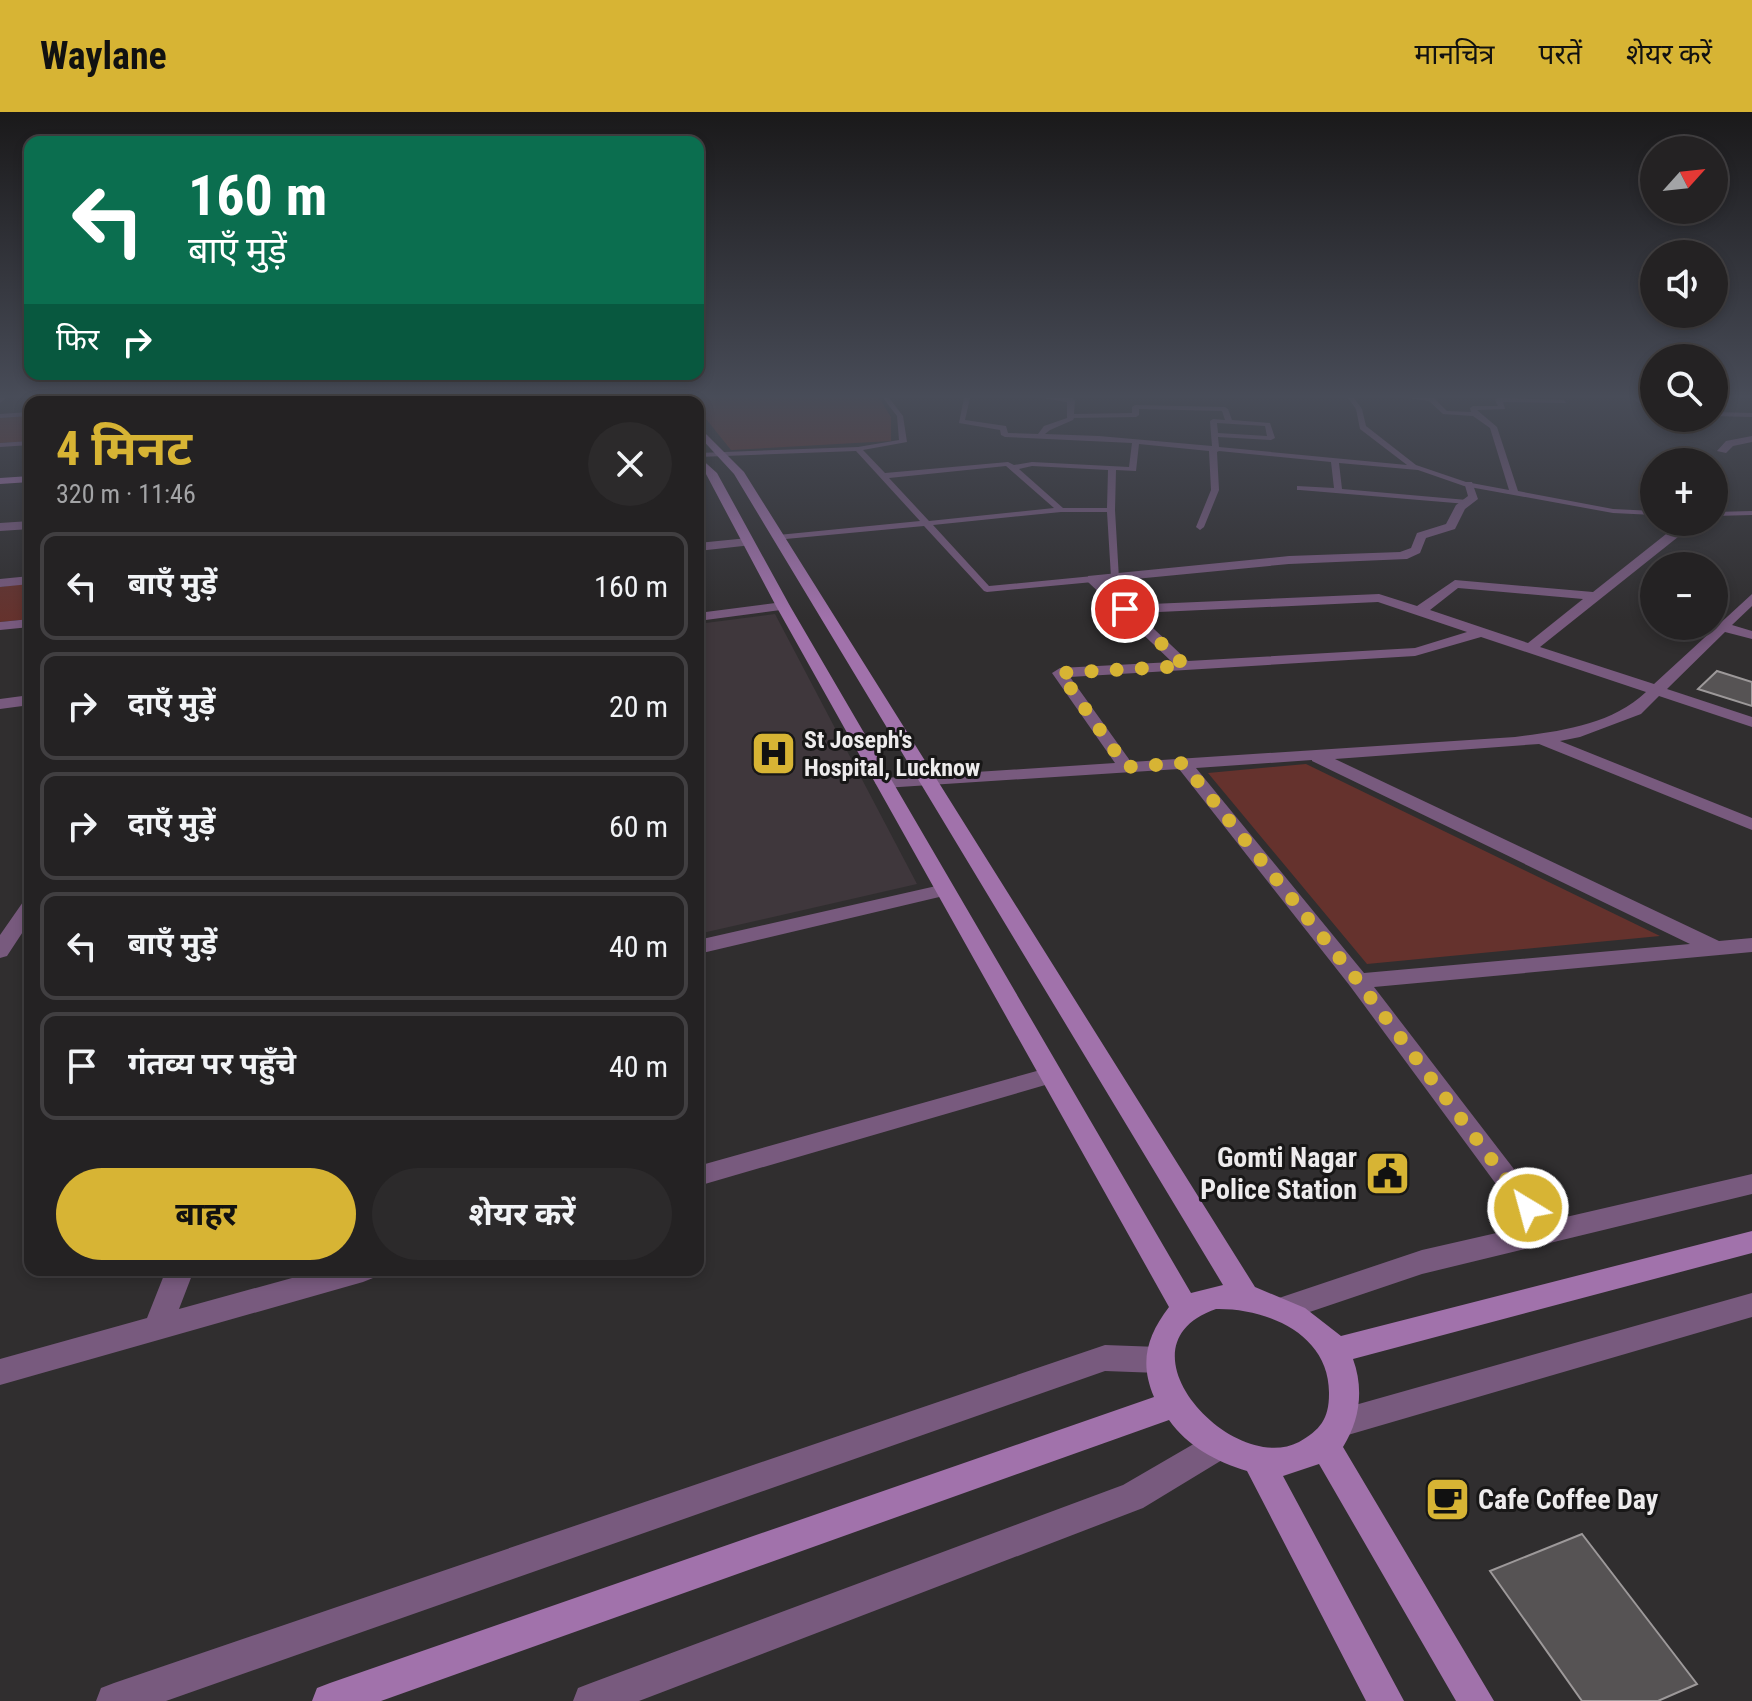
<!DOCTYPE html>
<html lang="hi">
<meta charset="utf-8">
<style>
:root{--surface:#242223;--page:#2c2a2b;--text:#f1f3f6;--muted:#a3a4a6;--line:#413f41;--accent:#d7b434}
body{margin:0;font-family:"Roboto Condensed","Noto Sans Devanagari",sans-serif;background:var(--page);color:var(--text);height:100vh;display:flex;flex-direction:column;font-size:30px;white-space:nowrap}
*{box-sizing:border-box;margin:0}
p{font-size:26px;color:var(--muted)}
.icon{flex:none;width:44px;height:44px;fill:none;stroke:currentColor;stroke-width:2;stroke-linecap:round;stroke-linejoin:round}
.map{position:relative;flex:1;overflow:hidden}
.panel{position:absolute;left:24px;top:284px;width:680px;height:880px;display:flex;flex-direction:column;background:var(--surface);border-radius:16px;box-shadow:0 4px 12px #0003,0 0 0 2px var(--line)}
.panel>*{flex:none}
.hud{position:absolute;left:24px;top:24px;width:680px;height:244px;border-radius:16px;box-shadow:0 4px 12px #0003,0 0 0 2px var(--line);background:#0b6e4f;color:#fff;overflow:hidden}
.needle{width:52px;rotate:63deg}
.buttons{position:absolute;left:1640px;top:24px;display:grid;gap:16px}
.buttons a{display:grid;place-items:center;width:88px;height:88px;border-radius:50%;background:var(--surface);box-shadow:0 4px 12px #0003,0 0 0 2px var(--line);font-size:40px}
.pin{position:absolute;display:grid;place-items:center;width:68px;height:68px;color:#fff;margin:-34px;border:4px solid #fff;border-radius:50%;box-shadow:0 2px 8px #0007}
.me{position:absolute;width:88px;margin:-44px;rotate:323deg;stroke-linejoin:round;filter:drop-shadow(0 0 6px #0008)}
.turn{display:flex;align-items:center;gap:28px;height:168px;padding:0 32px;font-size:36px}
.turn .icon{width:104px;height:104px;stroke-width:2.5}
.turn b{display:block;font-size:56px;line-height:68px}
.then{display:flex;align-items:center;height:76px;padding:0 32px;background:#0003;gap:16px;font-size:30px}
.round{display:grid;place-items:center;flex:none;width:84px;height:84px;border-radius:42px;background:var(--page)}
.summary{display:flex;align-items:center;justify-content:space-between;height:136px;padding:0 32px}
h1{font-size:48px;font-weight:700;line-height:60px;color:var(--accent)}
.button{display:flex;gap:16px;margin-top:auto;padding:16px 32px}
.button a{flex:1;height:92px;border-radius:48px;background:var(--accent);color:#111;font-size:32px;font-weight:700;line-height:92px;text-align:center}
.button a+a{background:var(--page);color:var(--text)}
ul{padding:0;list-style:none}
li{display:flex;align-items:center;gap:24px;height:108px;margin:0 16px 12px;padding:0 16px;border:4px solid var(--line);border-radius:16px}
li div{flex:1}
li b{display:block;font-size:30px}
li em{font-style:normal}
header{display:flex;align-items:center;gap:48px;box-sizing:border-box;height:112px;padding:0 40px;background:var(--accent);color:#111}
header strong{font-size:38px}
nav{display:flex;gap:44px;margin-inline-start:auto;font-size:28px}
.map>svg:first-child{display:block}
</style>
<header>
<strong>Waylane</strong>
<nav><a>मानचित्र</a><a>परतें</a><a>शेयर करें</a></nav>
</header>
<div class="map">
<svg width="1752" height="1589" viewBox="0 0 1752 1589">
<rect width="100%" height="100%" fill="#302e2f"/>
<path fill="#3f373c" d="M775,502L917,772L698,822V512Z"/>
<path fill="#65322d" d="M275,286H879L891,305V329L731,338L698,297V290L689,286L641,290H274Z
M30,304V329L0,331V306Z
M30,471V507L0,510V475Z
M1306,652L1660,824L1367,852L1208,661Z"/>
<path fill="#565354" stroke="#9d999a" stroke-width="2" d="M1717,559L1752,570V594L1698,577Z
M1582,1422L1697,1572L1658,1589H1582L1490,1459Z"/>
<g fill="none" stroke-linecap="round" stroke-linejoin="round">
<path fill="#785a7e" fill-rule="evenodd" d="M0,286H6L0,291Z
M177,286H183L181,290H175Z
M220,286H239L220,290H201Z
M883,286H889L903,304L907,330L863,338L885,361L1008,350L1014,353L1032,350L1129,355L1132,331L1005,325L1001,323L1000,318L959,311L964,286H970L965,308L1006,314L1008,321L1038,322L1044,314L1067,306V290L1042,286H1073L1075,288L1074,302L1132,301V295L1135,293L1225,295L1228,297L1232,308L1270,311L1275,326L1271,328L1218,325L1219,335L1407,353L1360,317L1356,297L1348,286H1354L1362,297L1366,314L1416,353L1466,370L1509,378L1490,316L1473,304L1443,302L1429,289L1408,286H1434L1447,299L1471,300L1470,296L1473,294H1498L1495,288L1498,286L1564,288L1566,291L1503,290L1505,297L1477,298L1497,315L1518,379L1613,397L1654,399V403L1613,401L1464,374L1418,358L1339,351L1342,377L1467,388L1471,390L1467,392L1300,378H1297V374L1334,376L1331,350L1219,339L1217,340L1219,378L1204,415L1200,418L1196,415L1211,378L1209,339L1139,332L1136,359L1116,358L1115,398L1119,467L1111,465L1107,400H1061L933,413L989,474L1093,464L1098,467L1093,470L987,480L984,479L924,414L775,428L774,426L778,423L920,409L856,339L698,345V341L858,335L899,328L897,304ZM1139,297L1222,299L1225,308L1213,307L1210,309L1212,334L1099,324L1045,322L1050,318L1073,308L1074,306L1136,305L1139,303ZM1217,311L1265,314L1267,324L1218,321ZM1006,354L1054,396L929,409L889,366ZM1032,354L1108,358L1107,396H1063L1019,357Z
M1631,286H1639L1654,295V300Z
M30,300V304L0,306V302Z
M1714,300L1752,301V305L1714,304Z
M30,329V333L0,335V331Z
M1752,399V403L1714,404V400Z"/>
<path fill="#785a7e" fill-rule="evenodd" d="M1752,324V330L1733,334L1726,341L1717,339L1726,329Z
M1464,370H1472L1478,387L1465,397L1455,417L1426,426L1420,441L1407,447L1289,452L1104,470L1128,493L1379,482L1417,494L1455,468L1593,480L1680,411H1688V417L1540,535L1654,572L1752,482V494L1732,513L1752,519V527L1725,520L1667,577L1752,605V615L1659,584L1641,602L1580,625L1560,629L1752,706V718L1539,632L1335,647L1719,829L1752,826V840L1374,875L1553,1108L1752,1062V1082L1422,1162L1283,1209L1273,1206L1269,1197L1273,1188L1422,1138L1527,1114L1350,874L1179,657L884,676L875,671L884,666L1115,651L1052,561L1060,556L1172,550L1088,470V464L1289,444L1400,440L1411,436L1417,421L1446,412L1456,393L1468,384ZM1458,476L1583,487L1528,531L1430,498ZM1378,490L1467,520L1415,536L1188,549L1137,501ZM1481,525L1646,580C1611,613 1561,619 1515,625L1131,650L1070,565L1415,544ZM1312,648V649L1690,832L1364,861L1196,656Z
M30,409V417L0,419V411Z
M748,426L752,427V433L698,439V431Z
M30,464V472L0,475V467Z
M783,490L790,494L788,497L698,509V501Z
M30,507V515L0,518V510Z
M30,583V593L0,597V587Z
M945,772L955,778L952,782L698,842V828Z
M30,788V809L7,844L0,846V823L23,790Z
M1051,955L1059,957L1063,963L1059,969L698,1074V1054Z
M166,1158H194L179,1197L321,1158H377L373,1166L363,1170L0,1273V1247L147,1206Z
M1752,1181V1205L1341,1325L1330,1321L1326,1311L1330,1301L1341,1297Z
M1105,1233L1159,1235L1169,1239L1174,1248L1169,1257L1159,1261L1105,1259L166,1589H96L101,1576L114,1571Z
M1216,1319L1227,1323L1232,1334L1227,1345L1143,1396L639,1589H573L578,1576L591,1571L1123,1373Z"/>
<path fill="#a172ab" fill-rule="evenodd" d="M698,314L744,360L1255,1175L1305,1196L1341,1224L1752,1119V1141L1353,1247C1364,1277 1360,1308 1343,1335L1494,1589H1456L1319,1352L1283,1364L1404,1589H1366L1247,1359C1217,1350 1187,1334 1169,1308L381,1589H312L317,1576L330,1571L1154,1285C1139,1250 1147,1224 1169,1195L776,494L706,362L698,353V344L717,361L790,494L1191,1181L1223,1173L734,362L698,323ZM1216,1197C1267,1196 1330,1222 1329,1282C1329,1307 1320,1318 1299,1330C1232,1365 1111,1233 1216,1197Z
M30,364V370L0,372V366Z"/>
</g>
<linearGradient id="sky" x2="0" y2="1"><stop stop-color="#1a191a"/><stop offset="0.56" stop-color="#484c58"/><stop offset="1" stop-color="#484c58" stop-opacity="0"/></linearGradient>
<rect width="1752" height="508" fill="url(#sky)"/>
<g fill="none" stroke-linecap="round" stroke-linejoin="round">
<path stroke="#d7b434" stroke-width="14" stroke-dasharray="0 25.2" d="M1125,497L1185,554L1060,561L1126,655L1183,651L1358,869L1528,1096"/>
</g>
<defs>
<symbol id="hospital-square" viewBox="-11 -11 22 22"><rect x="-9" y="-9" width="18" height="18" rx="4" fill="#d7b434" stroke="#181717"/><path d="M-5-5h3v3.5h4V-5h3V5h-3V1.5h-4V5h-3Z" fill="#111"/></symbol>
<symbol id="civic-square" viewBox="-11 -11 22 22"><rect x="-9" y="-9" width="18" height="18" rx="4" fill="#d7b434" stroke="#181717"/><path d="M-.6-6.5H3V-4.5H.6V-3L4-1V1h2V6H-6V1h2V-1L-.6-3ZM-1.2 2.5V6h2.4V2.5Z" fill="#111"/></symbol>
<symbol id="cafe-square" viewBox="-11 -11 22 22"><rect x="-9" y="-9" width="18" height="18" rx="4" fill="#d7b434" stroke="#181717"/><path d="M-5.5-4.5H6V0H3Q3 3.5 0 3.5H-2.5Q-5.5 3.5-5.5 0ZM3-3.2v2h1.7v-2ZM-6 4.5H4V6H-6Z" fill="#111"/></symbol>
</defs>
<g fill-rule="evenodd">
<use href="#hospital-square" x="748" y="616" width="51" height="51"/>
<use href="#civic-square" x="1362" y="1036" width="51" height="51"/>
<use href="#cafe-square" x="1422" y="1362" width="51" height="51"/>
</g>
<g text-anchor="middle" dominant-baseline="central" stroke-width="6" stroke-linejoin="round" paint-order="stroke">
<g font-size="24" font-weight="bold" fill="#edebec" stroke="#181717" text-anchor="start">
<text x="804" y="628">St Joseph's<tspan x="804" dy="28">Hospital, Lucknow</tspan></text>
</g>
<g font-size="28" font-weight="bold" fill="#edebec" stroke="#181717" text-anchor="end">
<text x="1357" y="1045">Gomti Nagar<tspan x="1357" dy="32">Police Station</tspan></text>
<text x="1478" y="1387" text-anchor="start">Cafe Coffee Day</text>
</g>
</g>
</svg>
<div class="buttons">
<a><svg class="needle" viewBox="-14 -14 28 28"><path d="M0-13l5 13h-10z" fill="#e53935"/><path d="M0 13l5-13h-10z" fill="#a3a4a6"/></svg></a>
<a><svg class="icon" aria-label="sound" viewBox="0 0 24 24"><path d="M4 9h4l5-4v14l-5-4H4zM17 9q2 3 0 6"/></svg></a>
<a><svg class="icon" aria-label="search" viewBox="0 0 24 24"><circle cx="10" cy="10" r="6"/><path d="M15 15l6 6"/></svg></a>
<a>+</a>
<a>−</a>
</div>
<div class="pin" style="left:1125px;top:497px;background:#d93025"><svg class="icon" aria-label="arrive" viewBox="0 0 24 24"><path d="M6 21V4h12l-3 4 3 4H6"/></svg></div>
<svg class="me" style="left:1528px;top:1096px" viewBox="-20 -20 40 40"><circle r="17" fill="#d7b434" stroke="#fff" stroke-width="3"/><path d="M0-11L8 9 0 5-8 9z" fill="#fff"/></svg>
<div class="hud">
<div class="turn"><svg class="icon" aria-label="left" viewBox="0 0 24 24"><path d="M17 20v-9H6M10 6l-5 5 5 5"/></svg><div><b>160 m</b>बाएँ मुड़ें</div></div>
<div class="then">फिर<svg class="icon" aria-label="right" viewBox="0 0 24 24"><path d="M7 20v-9h11M14 6l5 5-5 5"/></svg></div>
</div>
<section class="panel">
<div class="summary"><div><h1>4 मिनट</h1><p>320 m · 11:46</p></div><a class="round"><svg class="icon" aria-label="close" viewBox="0 0 24 24"><path d="M6 6l12 12M18 6L6 18"/></svg></a></div>
<ul>
<li><svg class="icon" aria-label="left" viewBox="0 0 24 24"><path d="M17 20v-9H6M10 6l-5 5 5 5"/></svg><div><b>बाएँ मुड़ें</b></div><em>160 m</em></li>
<li><svg class="icon" aria-label="right" viewBox="0 0 24 24"><path d="M7 20v-9h11M14 6l5 5-5 5"/></svg><div><b>दाएँ मुड़ें</b></div><em>20 m</em></li>
<li><svg class="icon" aria-label="right" viewBox="0 0 24 24"><path d="M7 20v-9h11M14 6l5 5-5 5"/></svg><div><b>दाएँ मुड़ें</b></div><em>60 m</em></li>
<li><svg class="icon" aria-label="left" viewBox="0 0 24 24"><path d="M17 20v-9H6M10 6l-5 5 5 5"/></svg><div><b>बाएँ मुड़ें</b></div><em>40 m</em></li>
<li><svg class="icon" aria-label="arrive" viewBox="0 0 24 24"><path d="M6 21V4h12l-3 4 3 4H6"/></svg><div><b>गंतव्य पर पहुँचे</b></div><em>40 m</em></li>
</ul>
<div class="button"><a>बाहर</a><a>शेयर करें</a></div>
</section>
</div>
